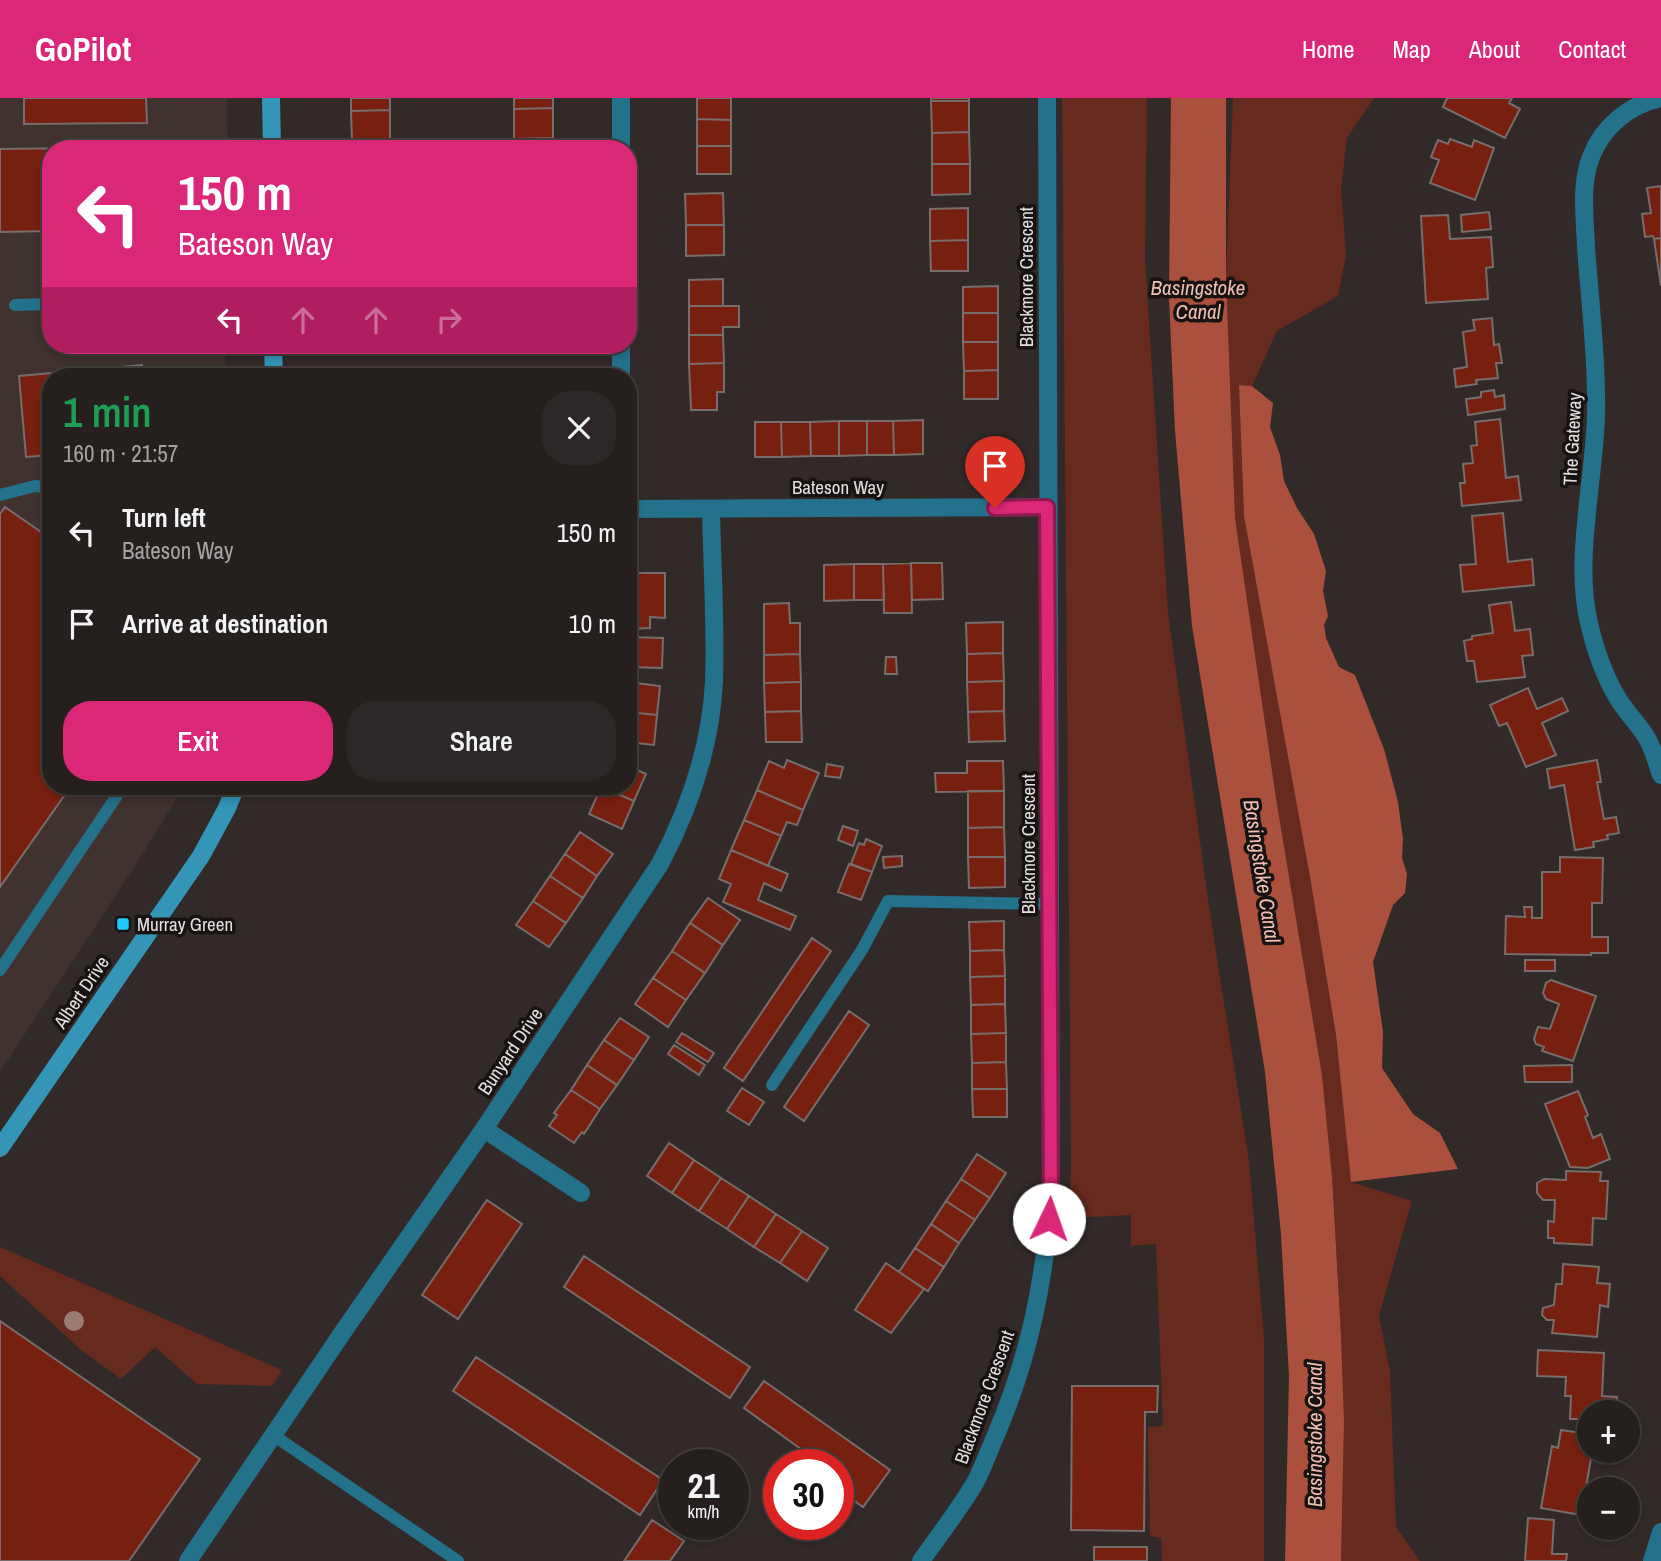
<!DOCTYPE html>
<meta charset="utf-8">
<style>
:root{--surface:#25201e;--page:#2d2827;--text:#f1f3f6;--muted:#a3a3a4;--line:#423e3c;--accent:#db2777}
body{margin:0;font-family:"Archivo Narrow",sans-serif;background:var(--page);color:var(--text);height:100vh;display:flex;flex-direction:column;font-size:26px;white-space:nowrap}
*{box-sizing:border-box;margin:0}
p{font-size:23px;color:var(--muted)}
.icon{flex:none;width:38px;height:38px;fill:none;stroke:currentColor;stroke-width:2;stroke-linecap:round;stroke-linejoin:round}
.map{position:relative;flex:1;overflow:hidden}
.side{position:absolute;left:42px;top:270px;width:595px;height:427px;display:flex;flex-direction:column;background:var(--surface);border-radius:28px;box-shadow:0 4px 10px #0003,0 0 0 2px var(--line)}
.side>*{flex:none}
.hud{position:absolute;left:42px;top:42px;width:595px;height:214px;border-radius:28px;box-shadow:0 4px 10px #0003,0 0 0 2px var(--line);background:#db2777;color:#fff;overflow:hidden}
.fabs{position:absolute;left:1577px;top:1302px;display:grid;gap:14px}
.fabs a{display:grid;place-items:center;width:63px;height:63px;border-radius:50%;background:var(--surface);box-shadow:0 4px 10px #0003,0 0 0 2px var(--line);font-size:35px}
.speed{position:absolute;left:658px;top:1351px;display:flex;gap:14px;font-size:35px;font-weight:700;text-align:center}
.speed>*{display:grid;place-content:center;width:91px;height:91px;border-radius:50%;background:var(--surface);box-shadow:0 4px 10px #0003,0 0 0 2px var(--line);line-height:1}
.speed small{font-size:18px;font-weight:400}
.speed .limit{border:10px solid #d22;background:#fff;color:#111}
.pin{position:absolute;display:grid;place-items:center;width:60px;height:60px;color:#fff;margin:-72px -30px;border-radius:50% 50% 50% 0;rotate:-45deg;box-shadow:0 0 7px #0007}
.pin .icon{rotate:45deg}
.me{position:absolute;width:77px;margin:-38px;rotate:3deg;stroke-linejoin:round;filter:drop-shadow(0 0 5px #0008)}
.turn{display:flex;align-items:center;gap:24px;height:147px;padding:0 21px;font-size:32px}
.turn .icon{width:91px;height:91px;stroke-width:2.5}
.turn b{display:block;font-size:49px;line-height:60px}
.lanes{display:flex;align-items:center;height:66px;padding:0 21px;background:#0003;justify-content:center;gap:35px;direction:ltr}
.lanes .off{opacity:.35}
.round{display:grid;place-items:center;flex:none;width:74px;height:74px;border-radius:28px;background:var(--page)}
.summary{display:flex;align-items:center;justify-content:space-between;height:119px;padding:0 21px}
h1{font-size:42px;font-weight:600;line-height:52px;color:#1e9e55}
.cta{display:flex;gap:14px;margin-top:auto;padding:14px 21px}
.cta a{flex:1;height:80px;border-radius:28px;background:var(--accent);color:#fff;font-size:28px;font-weight:600;line-height:80px;text-align:center}
.cta a+a{background:var(--page);color:var(--text)}
ul{padding:0;list-style:none}
li{display:flex;align-items:center;gap:21px;height:91px;padding:0 21px}
li div{flex:1}
li b{display:block;font-size:26px}
li em{font-style:normal}
header{display:flex;align-items:center;gap:42px;box-sizing:border-box;height:98px;padding:0 35px;background:var(--accent);color:#fff}
header strong{font-size:33px}
nav{display:flex;gap:38px;margin-inline-start:auto;font-size:24px}
.map>svg:first-child{display:block}
</style>
<header>
<strong>GoPilot</strong>
<nav><a>Home</a><a>Map</a><a>About</a><a>Contact</a></nav>
</header>
<div class="map">
<svg width="1661" height="1463" viewBox="0 0 1661 1463">
<rect width="100%" height="100%" fill="#312a28"/>
<path fill="#3f322f" d="M0,0H227L228,51H51V247H225V278H51V688H184L144,754L0,974Z"/>
<path fill="#672a1e" d="M1062,0H1147L1145,162L1168,515L1211,822L1249,1063L1264,1241V1463H1162L1161,1440L1150,1438L1148,1329L1163,1328L1156,1146L1131,1148V1117L1069,1120L1071,1070Z
M1233,0H1374L1347,40L1341,90L1346,157L1338,198L1277,233L1252,288L1239,287L1244,418L1310,779L1336,937L1351,1084L1412,1103L1379,1217L1390,1274L1396,1429L1420,1463H1341L1344,1323L1341,1237L1332,1078L1322,977L1276,700L1235,420L1226,178Z
M0,1149L282,1272L272,1288L197,1286L155,1249L121,1281L80,1251L0,1178Z"/>
<path fill="#ac503e" d="M1171,0H1226V178L1235,420L1276,700L1322,977L1332,1078L1341,1237L1344,1323L1341,1463H1285L1289,1278L1281,1136L1265,974L1192,528L1175,333L1169,200Z
M1239,287L1252,288L1273,305L1270,329L1280,357L1284,383L1297,410L1314,436L1326,473L1323,493L1328,518L1324,527L1326,540L1339,569L1355,577L1384,651L1398,704L1403,741L1402,760L1407,776L1405,795L1393,807L1373,864L1383,934L1382,970L1413,1016L1440,1035L1458,1071L1351,1084L1336,937L1310,779L1244,418Z"/>
<path fill="#782010" stroke="#766d6c" stroke-width="2" d="M24,0H146L147,25L24,26Z
M351,0H390V12L351,13Z
M514,0H553V10L514,11Z
M697,0H731V22L697,21Z
M931,0H969V3H931Z
M1447,0H1512L1509,5L1520,11L1505,40L1443,9Z
M931,3H969V34L932,35Z
M553,10V40L514,41V11Z
M390,12V42L352,43L351,13Z
M697,21L731,22V48H697Z
M969,34L970,66H932V35Z
M553,40V51H514V41Z
M1450,41L1472,49L1474,42L1494,50L1475,102L1430,85L1439,62L1431,59L1438,42L1448,46Z
M390,42V51H352V43Z
M697,48H731V76H697Z
M149,49L51,51V133L0,134V51Z
M932,66H970V96L932,97Z
M1661,88V140L1654,141L1653,138L1645,139L1642,116L1651,115L1647,90Z
M723,95L724,127H686L685,96Z
M968,110V142L930,143V111Z
M1489,114L1491,131L1462,134L1461,117Z
M1448,117L1450,141L1491,139L1493,169L1486,170L1488,201L1426,205L1421,118Z
M686,127H724V157L686,158Z
M1661,140V188L1654,141Z
M968,142V173H931L930,143Z
M723,181V208H689V182Z
M998,188V215H963V189Z
M689,208H739V229H723V237H689Z
M963,215H998V244H963Z
M1492,220L1494,247L1499,246L1502,265H1496L1498,280L1476,282L1477,286L1456,289L1454,271L1467,269L1463,234L1475,232L1473,222Z
M689,237H723L724,265L689,266Z
M963,244H998V272L964,273Z
M724,265V294H717V312H691L689,266Z
M142,267L143,278H51V357L26,359L19,278Z
M998,272V301H964V273Z
M1494,292L1495,299L1504,297L1505,311L1468,317L1466,301L1481,299V294Z
M1500,321L1506,380L1518,378L1521,402L1462,408L1460,385H1465L1463,366L1473,365L1471,348L1477,347L1475,324Z
M923,322V356L894,357L893,323Z
M839,323H867V357L839,358Z
M839,323V358H811L810,324Z
M867,323H893L894,357H867Z
M755,324H781L782,359H755Z
M781,324H810L811,358L782,359Z
M5,409L51,441V688H71L0,789V416Z
M1503,415L1508,464L1532,461L1534,487L1463,494L1460,467L1476,466L1472,418Z
M911,465H942L943,501L912,502Z
M911,465L912,515H884L883,466Z
M854,466H883L884,502H854Z
M854,466V502L824,503V467Z
M629,475H665V520L650,519V530L629,531Z
M1511,504L1515,533L1530,531L1533,557L1522,558L1525,579L1477,584L1474,563H1467L1464,543L1472,541V538L1493,535L1489,507Z
M789,505L790,525H800V556L764,557V506Z
M1003,524V555L967,556L966,525Z
M630,539L663,540L662,570L628,569Z
M1003,555L1004,583L967,584V556Z
M800,556L801,584L764,585V557Z
M886,559H896L897,576H885Z
M1004,583V613L968,614L967,584Z
M628,584L660,588L657,617L628,614Z
M801,584V613L765,614L764,585Z
M1528,590L1537,611L1562,600L1568,613L1542,625L1556,657L1526,669L1507,625L1499,628L1490,607Z
M801,613L802,644H766L765,614Z
M1004,613L1005,643L969,644L968,614Z
M628,614L657,617L654,647L628,644Z
M787,662L819,675L803,712L757,692L769,663L784,670Z
M1597,662L1601,684H1597L1604,721L1616,719L1619,735L1607,737L1608,741L1593,744L1594,749L1575,752L1564,687L1550,690L1547,671Z
M967,663H1003L1004,693L936,694L935,675H967Z
M827,666L843,669L840,680L825,678Z
M628,668L646,676L634,703L601,689L628,688Z
M601,689L634,703L622,731L589,716Z
M757,692L803,712L797,727L787,724L781,738L744,722Z
M968,693H1004V729L968,730Z
M744,722L781,738L768,768L731,752Z
M843,728L858,733L853,748L838,742Z
M1004,729L1005,759H968V730Z
M580,734L613,756L597,778L565,756Z
M866,741L882,748L872,774L851,766L859,745L864,747Z
M731,752L788,776L781,793L764,785L758,802L796,818L790,832L723,804L731,786L719,781Z
M565,756L597,778L583,800L550,778Z
M902,758V768L884,770L883,759Z
M968,759H1005V789L969,790Z
M1560,759L1603,760L1602,805H1592V839H1608V855H1591V857L1505,856L1506,818L1525,819L1524,809H1532V820H1542V774H1560Z
M849,766L872,774L861,802L838,794Z
M550,778L583,800L566,825L533,803Z
M708,800L740,822L723,847L690,825Z
M533,803L566,825L549,849L516,827Z
M1004,823V852L970,853L969,824Z
M690,825L723,847L705,875L672,853Z
M812,840L831,853L743,983L724,970Z
M1004,852L1005,878L970,879V853Z
M672,853L705,875L686,902L653,880Z
M1525,862H1555V873H1525Z
M1005,878V906L971,907L970,879Z
M653,880L686,902L668,929L635,906Z
M1551,882L1596,898L1573,963L1542,953L1544,949L1536,946L1534,941L1538,929L1550,931L1559,906L1546,901L1543,895L1546,885Z
M1005,906L1006,935L971,936V907Z
M849,913L869,927L804,1023L784,1009Z
M620,920L649,939L634,962L604,942Z
M682,935L714,955L708,964L676,944Z
M1006,935V964L972,965L971,936Z
M604,942L634,962L617,987L587,967Z
M674,947L705,967L699,977L668,956Z
M1006,964L1007,991H972V965Z
M587,967L617,987L600,1011L571,992Z
M1572,967V984H1525L1524,968Z
M742,990L764,1004L749,1027L727,1013Z
M972,991H1007V1019H973Z
M571,992L600,1011L584,1036L582,1034L574,1045L549,1028L557,1017L554,1015Z
M1578,993L1588,1017L1585,1019L1593,1040L1601,1036L1610,1061L1588,1070L1570,1069L1545,1006Z
M669,1045L694,1062L672,1095L647,1078Z
M977,1056L1006,1075L990,1100L961,1081Z
M694,1062L721,1080L699,1113L672,1095Z
M1566,1073L1601,1074L1600,1083H1608L1606,1121L1593,1120L1592,1147L1554,1145V1140H1548V1123L1554,1124L1555,1102H1543L1537,1095V1085L1544,1081L1566,1082Z
M721,1080L749,1098L727,1131L699,1113Z
M961,1081L990,1100L975,1122L946,1103Z
M749,1098L776,1116L754,1149L727,1131Z
M487,1102L522,1126L458,1221L422,1197Z
M946,1103L975,1122L959,1145L931,1126Z
M776,1116L802,1133L780,1165L754,1149Z
M931,1126L959,1145L944,1169L915,1150Z
M802,1133L828,1150L807,1183L780,1165Z
M915,1150L944,1169L928,1193L899,1174Z
M584,1158L750,1269L730,1300L564,1189Z
M886,1165L924,1191L891,1235L855,1212Z
M1563,1166L1599,1169L1597,1185L1610,1186L1608,1209L1600,1207L1597,1239L1552,1235L1554,1222H1547L1542,1217L1543,1210L1554,1207L1556,1186H1562Z
M0,1223L200,1361L129,1463H0Z
M1538,1252L1604,1255L1602,1298L1617,1299V1314H1589V1321H1570L1571,1298H1565L1566,1279L1537,1278Z
M476,1259L663,1382L640,1417L453,1293Z
M764,1283L890,1372L863,1409L842,1394L849,1385L838,1377V1367H823L744,1310Z
M1072,1288H1158L1157,1314H1145L1144,1433L1071,1432Z
M1561,1332L1589,1336V1353H1597V1356L1592,1355L1581,1417L1541,1410L1552,1348L1558,1350Z
M1528,1420L1554,1422L1552,1456H1567L1566,1463H1525Z
M652,1422L684,1443L670,1463H624Z
M1094,1449H1147V1463H1094Z"/>
<g fill="none" stroke-linecap="round" stroke-linejoin="round">
<path stroke="#24718b" stroke-width="12" d="M15,207L51,206
M0,397L35,388L51,390
M0,872L116,699L119,688
M772,987L862,852L888,803L1049,806
M273,1337L458,1463"/>
<path stroke="#24718b" stroke-width="18" d="M621,0V51
M1661,0C1630,6 1602,29 1591,59C1580,86 1585,120 1586,149C1590,205 1597,261 1596,318C1594,383 1574,463 1589,525C1595,551 1604,577 1617,599C1626,615 1640,627 1648,642C1654,653 1657,666 1661,677
M621,247V278
M628,411L1047,409
M484,1031L581,1095
M188,1463L345,1231L484,1031L660,766C690,709 711,648 714,583C716,526 712,468 711,411
M921,1463C939,1437 960,1411 976,1383C983,1369 989,1353 995,1339C1030,1258 1045,1181 1051,1094L1047,0
M1652,1463L1661,1434"/>
<path stroke="#3495b6" stroke-width="18" d="M271,0L272,51
M273,247L274,278
M0,1050L201,758L227,710L236,688"/>
</g>
<circle fill="#9b7c74" cx="74" cy="1223" r="10"/>
<g fill="none" stroke-linecap="round" stroke-linejoin="round">
<defs>
<path id="route" d="M995,410L1047,409L1051,1094L1049,1121"/>
</defs>
<use href="#route" stroke="#8e194d" stroke-width="18"/>
<use href="#route" stroke="#db2777" stroke-width="12"/>
</g>
<rect fill="#1bcafc" stroke="#161312" stroke-width="2.5" x="116" y="819" width="14" height="14" rx="3.5"/>
<g text-anchor="middle" dominant-baseline="central" stroke-width="7" stroke-linejoin="round" paint-order="stroke">
<g font-size="19" fill="#e4dfde" stroke="#161312">
<text transform="translate(1026 179) rotate(-90)">Blackmore Crescent</text>
<text transform="translate(1572 341) rotate(-87)">The Gateway</text>
<text x="838" y="389">Bateson Way</text>
<text transform="translate(1028 746) rotate(-90)">Blackmore Crescent</text>
<text transform="translate(81 894) rotate(-56)">Albert Drive</text>
<text transform="translate(510 953) rotate(-56)">Bunyard Drive</text>
<text transform="translate(984 1299) rotate(-70)">Blackmore Crescent</text>
</g>
<g font-size="19" fill="#e4dfde" stroke="#161312" text-anchor="start">
<text x="137" y="826">Murray Green</text>
</g>
<g font-size="21" font-style="italic" fill="#f1beb2" stroke="#161312">
<text x="1198" y="189">Basingstoke<tspan x="1198" dy="24">Canal</tspan></text>
<text transform="translate(1262 773) rotate(81)">Basingstoke Canal</text>
<text transform="translate(1314 1337) rotate(-90)">Basingstoke Canal</text>
</g>
</g>
</svg>
<div class="fabs">
<a>+</a>
<a>−</a>
</div>
<div class="speed"><div>21<small>km/h</small></div><div class="limit">30</div></div>
<div class="pin" style="left:995px;top:410px;background:#d93025"><svg class="icon" aria-label="arrive" viewBox="0 0 24 24"><path d="M6 21V4h12l-3 4 3 4H6"/></svg></div>
<svg class="me" style="left:1049px;top:1121px" viewBox="-20 -20 40 40"><circle r="19" fill="#fff"/><path d="M0-13L10 11 0 6-10 11z" fill="#db2777"/></svg>
<div class="hud">
<div class="turn"><svg class="icon" aria-label="left" viewBox="0 0 24 24"><path d="M17 20v-9H6M10 6l-5 5 5 5"/></svg><div><b>150 m</b>Bateson Way</div></div>
<div class="lanes"><svg class="icon" aria-label="left" viewBox="0 0 24 24"><path d="M17 20v-9H6M10 6l-5 5 5 5"/></svg><svg class="icon off" aria-label="ahead" viewBox="0 0 24 24"><path d="M12 20V5M6 11l6-6 6 6"/></svg><svg class="icon off" aria-label="ahead" viewBox="0 0 24 24"><path d="M12 20V5M6 11l6-6 6 6"/></svg><svg class="icon off" aria-label="right" viewBox="0 0 24 24"><path d="M7 20v-9h11M14 6l5 5-5 5"/></svg></div>
</div>
<section class="side">
<div class="summary"><div><h1>1 min</h1><p>160 m · 21:57</p></div><a class="round"><svg class="icon" aria-label="close" viewBox="0 0 24 24"><path d="M6 6l12 12M18 6L6 18"/></svg></a></div>
<ul>
<li><svg class="icon" aria-label="left" viewBox="0 0 24 24"><path d="M17 20v-9H6M10 6l-5 5 5 5"/></svg><div><b>Turn left</b><p>Bateson Way</p></div><em>150 m</em></li>
<li><svg class="icon" aria-label="arrive" viewBox="0 0 24 24"><path d="M6 21V4h12l-3 4 3 4H6"/></svg><div><b>Arrive at destination</b></div><em>10 m</em></li>
</ul>
<div class="cta"><a>Exit</a><a>Share</a></div>
</section>
</div>
